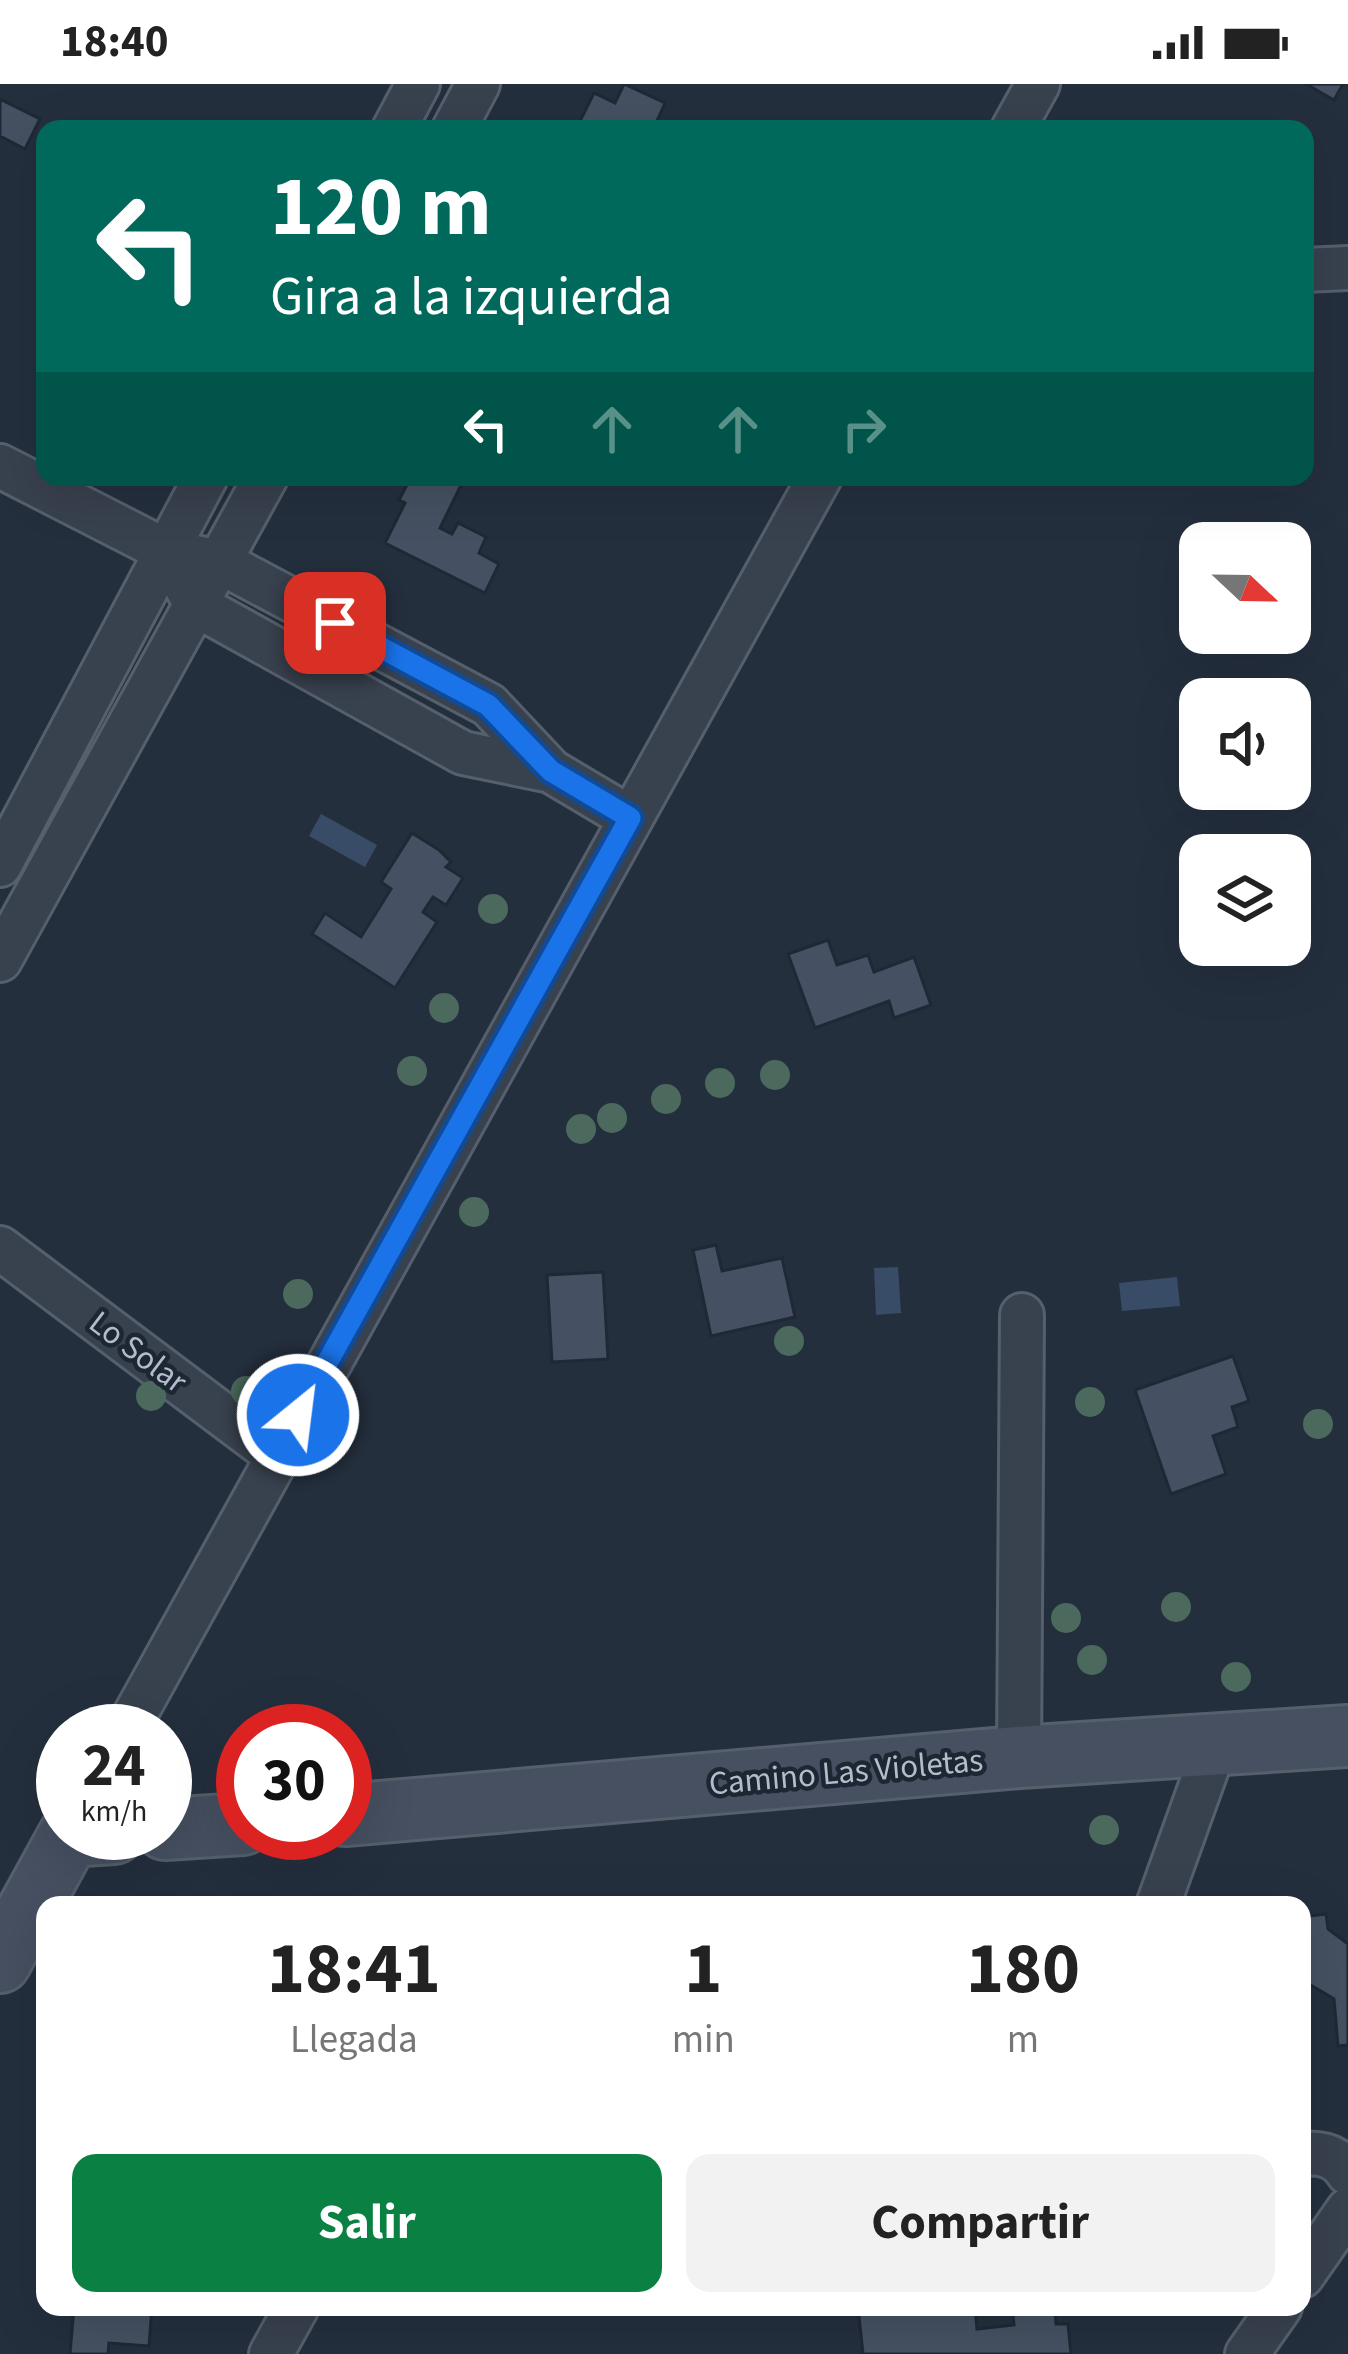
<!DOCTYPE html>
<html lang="es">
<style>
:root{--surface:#fff;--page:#f2f2f2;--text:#222;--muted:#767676;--accent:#0b8043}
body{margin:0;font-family:"Source Sans 3",sans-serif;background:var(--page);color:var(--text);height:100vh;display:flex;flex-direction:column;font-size:45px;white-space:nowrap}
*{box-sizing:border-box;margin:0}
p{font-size:39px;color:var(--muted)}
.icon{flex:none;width:66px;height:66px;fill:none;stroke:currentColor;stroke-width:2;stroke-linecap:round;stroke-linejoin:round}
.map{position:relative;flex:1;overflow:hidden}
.side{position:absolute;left:36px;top:1812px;width:1275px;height:420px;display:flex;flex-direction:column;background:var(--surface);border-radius:24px;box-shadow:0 12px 48px #0002}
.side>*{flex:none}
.top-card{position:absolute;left:36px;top:36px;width:1278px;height:366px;border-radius:24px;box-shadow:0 12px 48px #0002;background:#00695c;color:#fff;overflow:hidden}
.needle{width:78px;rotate:112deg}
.controls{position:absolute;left:1179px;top:438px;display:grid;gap:24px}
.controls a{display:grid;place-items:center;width:132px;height:132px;border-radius:24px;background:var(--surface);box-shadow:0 12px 48px #0002;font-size:60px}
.speed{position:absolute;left:36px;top:1620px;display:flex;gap:24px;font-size:60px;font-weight:700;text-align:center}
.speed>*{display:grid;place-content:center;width:156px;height:156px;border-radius:50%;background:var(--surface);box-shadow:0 12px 48px #0002;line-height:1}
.speed small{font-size:30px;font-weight:400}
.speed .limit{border:18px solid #d22;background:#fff;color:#111}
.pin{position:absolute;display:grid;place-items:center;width:102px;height:102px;color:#fff;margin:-51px;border-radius:24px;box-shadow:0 6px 18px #0006}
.me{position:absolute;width:132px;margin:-66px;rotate:29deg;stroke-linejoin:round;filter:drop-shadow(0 0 9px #0008)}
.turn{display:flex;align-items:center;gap:42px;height:252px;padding:0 36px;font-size:54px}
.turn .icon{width:156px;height:156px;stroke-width:2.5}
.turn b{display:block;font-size:84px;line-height:102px}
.lanes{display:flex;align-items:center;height:114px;padding:0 36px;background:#0003;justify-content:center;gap:60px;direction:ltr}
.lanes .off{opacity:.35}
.eta{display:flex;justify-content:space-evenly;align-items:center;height:204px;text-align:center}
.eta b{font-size:72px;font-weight:700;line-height:84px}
.cta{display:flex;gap:24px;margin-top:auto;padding:24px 36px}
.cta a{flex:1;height:138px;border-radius:24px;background:var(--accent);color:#fff;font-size:48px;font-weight:700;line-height:138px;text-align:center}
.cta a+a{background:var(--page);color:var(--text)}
.status{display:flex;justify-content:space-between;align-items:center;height:84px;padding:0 60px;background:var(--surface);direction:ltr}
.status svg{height:33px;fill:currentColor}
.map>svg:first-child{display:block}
</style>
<div class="status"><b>18:40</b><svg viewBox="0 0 49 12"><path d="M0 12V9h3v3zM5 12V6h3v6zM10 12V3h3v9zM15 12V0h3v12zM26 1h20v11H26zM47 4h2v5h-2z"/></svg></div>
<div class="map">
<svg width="1348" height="2270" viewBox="0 0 1348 2270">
<rect width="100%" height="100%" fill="#242f3e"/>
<path fill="#394c67" d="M321,730L377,761L365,783L309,752Z
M898,1183L901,1229L876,1231L874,1184Z
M1177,1193L1180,1222L1122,1227L1119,1199Z"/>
<path fill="#455162" stroke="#1f2835" stroke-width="3" d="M624,0L665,19L657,37L673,45H576L594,9L615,19Z
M1306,0H1343L1334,16Z
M0,15L40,35L25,65L0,52Z
M411,393H465L440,444L452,450L458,439L486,453L479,469L499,480L485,509L385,459L405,419L399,416Z
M412,749L439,766L451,778L446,783L463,794L446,821L433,813L423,828L437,838L395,904L312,850L325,829L361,853L391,805L381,798Z
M828,856L837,881L868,871L874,888L914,873L931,921L894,934L889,917L815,944L788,870Z
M716,1161L722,1187L782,1174L795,1233L711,1252L693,1166Z
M603,1188L608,1275L552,1278L547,1191Z
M1233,1272L1249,1317L1232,1323L1238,1343L1213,1352L1226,1390L1171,1410L1135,1306Z
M1326,1830L1328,1845L1348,1860V1961L1338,1962L1334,1915L1309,1900L1302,1901V1833Z
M74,2223H152L149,2262L109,2259L108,2270H70Z
M858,2223H975L977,2245L1014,2241L1013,2231L1055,2227L1056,2240H1068L1071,2270H863Z"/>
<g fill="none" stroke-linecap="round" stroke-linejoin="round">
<defs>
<path id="street" d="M394,45L418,0
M454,45L478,0
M1013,45L1038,0
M1305,186L1348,184
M0,382L166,467L220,478L489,621L551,687L630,734
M184,499L196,521L463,669L551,687
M0,781L206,393
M0,876L266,393
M0,1164L276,1371
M126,1647L820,393
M1019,1673L1022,1231
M1158,1821L1215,1662
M1302,2070C1322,2068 1337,2072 1348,2089
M1302,2192L1348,2126
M271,2270L297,2223
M1247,2270L1280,2223"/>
<path id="secondary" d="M345,1731L1019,1673L1348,1652
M165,1745L243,1740
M0,1878L69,1752L114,1749"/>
</defs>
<use href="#street" stroke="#565f6c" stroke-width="48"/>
<use href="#secondary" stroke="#565f6c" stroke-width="66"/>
<use href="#street" stroke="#38414e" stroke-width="42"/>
<use href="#secondary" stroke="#465061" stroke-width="60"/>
</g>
<g fill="#4b6a5d">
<circle cx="493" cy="825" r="15"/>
<circle cx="444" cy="924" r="15"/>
<circle cx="412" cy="987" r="15"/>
<circle cx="775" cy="991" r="15"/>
<circle cx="720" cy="999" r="15"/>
<circle cx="666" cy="1015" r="15"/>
<circle cx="612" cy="1034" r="15"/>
<circle cx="581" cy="1045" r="15"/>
<circle cx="474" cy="1128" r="15"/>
<circle cx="298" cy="1210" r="15"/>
<circle cx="789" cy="1257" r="15"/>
<circle cx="246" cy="1307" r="15"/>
<circle cx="151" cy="1312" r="15"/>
<circle cx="1090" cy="1318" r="15"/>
<circle cx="1318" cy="1340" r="15"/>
<circle cx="1176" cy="1523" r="15"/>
<circle cx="1066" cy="1534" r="15"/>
<circle cx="1092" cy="1576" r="15"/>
<circle cx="1236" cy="1593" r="15"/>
<circle cx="1104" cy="1746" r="15"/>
</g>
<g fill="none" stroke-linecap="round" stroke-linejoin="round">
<defs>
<path id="route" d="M298,1331L630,734L551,687L488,621L335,539"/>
</defs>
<use href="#route" stroke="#114b97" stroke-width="30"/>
<use href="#route" stroke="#1a73e8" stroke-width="21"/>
</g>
<g text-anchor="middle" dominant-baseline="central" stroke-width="9" stroke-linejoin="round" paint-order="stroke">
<g font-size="33" fill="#b4bcc9" stroke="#1d2633">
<text transform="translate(138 1268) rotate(37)">Lo Solar</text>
<text transform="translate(846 1688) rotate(-5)">Camino Las Violetas</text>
</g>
</g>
</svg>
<div class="controls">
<a><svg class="needle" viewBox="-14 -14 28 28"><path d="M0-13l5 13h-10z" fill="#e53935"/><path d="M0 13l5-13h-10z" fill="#767676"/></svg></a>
<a><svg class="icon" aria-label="sound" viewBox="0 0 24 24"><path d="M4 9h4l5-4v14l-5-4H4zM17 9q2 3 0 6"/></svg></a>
<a><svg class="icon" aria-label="layers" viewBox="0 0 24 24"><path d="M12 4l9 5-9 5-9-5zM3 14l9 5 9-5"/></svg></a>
</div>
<div class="speed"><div>24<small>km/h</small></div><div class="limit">30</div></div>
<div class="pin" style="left:335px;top:539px;background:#d93025"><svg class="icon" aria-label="arrive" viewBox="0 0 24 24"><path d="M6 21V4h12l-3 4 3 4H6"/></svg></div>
<svg class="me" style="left:298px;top:1331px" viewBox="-20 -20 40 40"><circle r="17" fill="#1a73e8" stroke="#fff" stroke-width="3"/><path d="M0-11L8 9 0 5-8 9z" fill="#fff"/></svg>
<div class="top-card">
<div class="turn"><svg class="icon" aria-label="left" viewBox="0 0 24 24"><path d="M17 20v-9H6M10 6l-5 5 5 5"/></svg><div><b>120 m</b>Gira a la izquierda</div></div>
<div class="lanes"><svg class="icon" aria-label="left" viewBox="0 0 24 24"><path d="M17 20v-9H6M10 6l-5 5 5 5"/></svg><svg class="icon off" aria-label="ahead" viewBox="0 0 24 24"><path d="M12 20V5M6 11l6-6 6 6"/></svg><svg class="icon off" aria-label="ahead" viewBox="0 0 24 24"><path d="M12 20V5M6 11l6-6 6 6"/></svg><svg class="icon off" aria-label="right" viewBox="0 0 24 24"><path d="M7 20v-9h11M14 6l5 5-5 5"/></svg></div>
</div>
<section class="side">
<div class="eta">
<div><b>18:41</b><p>Llegada</p></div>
<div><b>1</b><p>min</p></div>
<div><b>180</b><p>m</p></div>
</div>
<div class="cta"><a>Salir</a><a>Compartir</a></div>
</section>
</div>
